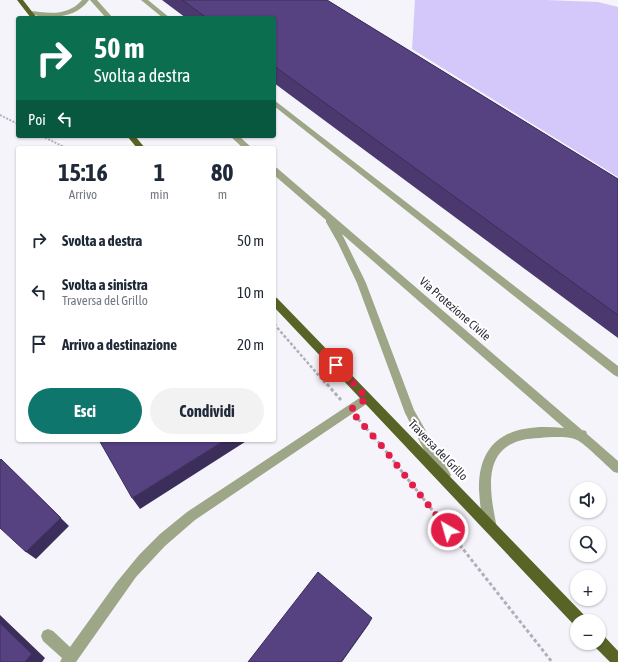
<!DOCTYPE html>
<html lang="it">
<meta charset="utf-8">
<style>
:root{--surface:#fff;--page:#f2f2f3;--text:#1f2937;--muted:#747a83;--accent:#0f766e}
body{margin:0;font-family:"Asap Condensed",sans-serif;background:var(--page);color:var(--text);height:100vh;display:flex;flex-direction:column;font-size:15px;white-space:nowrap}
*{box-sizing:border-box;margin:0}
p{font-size:13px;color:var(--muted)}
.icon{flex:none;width:22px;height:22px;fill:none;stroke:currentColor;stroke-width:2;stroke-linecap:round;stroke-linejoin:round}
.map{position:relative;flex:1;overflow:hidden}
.sheet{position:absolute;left:16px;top:146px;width:260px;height:296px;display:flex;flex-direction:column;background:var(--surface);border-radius:4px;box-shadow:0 1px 3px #0004}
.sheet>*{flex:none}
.guide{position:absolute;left:16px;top:16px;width:260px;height:122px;border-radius:4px;box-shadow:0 1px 3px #0004;background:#0b6e4f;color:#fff;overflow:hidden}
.tools{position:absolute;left:570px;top:482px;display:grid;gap:8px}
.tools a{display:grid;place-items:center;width:36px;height:36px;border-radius:50%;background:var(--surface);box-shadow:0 1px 3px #0004;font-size:20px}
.pin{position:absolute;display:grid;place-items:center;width:34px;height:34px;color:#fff;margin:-17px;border-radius:8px;box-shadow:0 2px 6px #0006}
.me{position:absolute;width:44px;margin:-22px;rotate:322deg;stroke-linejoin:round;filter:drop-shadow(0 0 3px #0008)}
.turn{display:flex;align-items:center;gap:14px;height:84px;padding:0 12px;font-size:18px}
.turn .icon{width:52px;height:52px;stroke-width:2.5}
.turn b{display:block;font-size:28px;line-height:34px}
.then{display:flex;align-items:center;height:38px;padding:0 12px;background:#0003;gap:8px;font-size:15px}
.eta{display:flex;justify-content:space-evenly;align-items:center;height:68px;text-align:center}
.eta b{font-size:24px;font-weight:700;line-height:28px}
.action{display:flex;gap:8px;margin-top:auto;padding:8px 12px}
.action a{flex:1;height:46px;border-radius:24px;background:var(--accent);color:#fff;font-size:16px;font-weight:700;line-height:46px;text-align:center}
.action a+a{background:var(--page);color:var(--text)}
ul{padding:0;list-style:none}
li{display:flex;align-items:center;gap:12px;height:52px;padding:0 12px}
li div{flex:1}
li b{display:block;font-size:15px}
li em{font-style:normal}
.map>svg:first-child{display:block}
</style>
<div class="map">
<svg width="618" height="662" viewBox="0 0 618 662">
<rect width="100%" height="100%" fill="#f6f4fb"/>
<path fill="#d4c7fa" d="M415,0H545L598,2L618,7V177L412,49Z"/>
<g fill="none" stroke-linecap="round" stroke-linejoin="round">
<path stroke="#b2afb8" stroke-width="2" stroke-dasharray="2 1.5" stroke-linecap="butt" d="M0,115L18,124
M42,136L66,148"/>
<path stroke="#b2afb8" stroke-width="2.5" stroke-dasharray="3 2" stroke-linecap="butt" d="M274,324L327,385"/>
<path stroke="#b2afb8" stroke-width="3" stroke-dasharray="3.5 2.5" stroke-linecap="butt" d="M327,384L341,400
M358,419L381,445L552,662"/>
<path fill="#9da686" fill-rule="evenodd" d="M82,0H89C78,15 61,18 43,16C38,16 32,16 28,13C32,10 35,12 40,12C56,14 71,13 82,0Z
M90,0H97L113,18H106Z
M141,0H148L170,18H163Z
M274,100L618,366V377L614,375L274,106Z
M230,136H239L252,148H243Z
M274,167L277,168L582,430L586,431L587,434L618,461V473L614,472C607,466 584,443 577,440C569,436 550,437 540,438C481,439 488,485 497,528L495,532L491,534L487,532C481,520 480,503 479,490C478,435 516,423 564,428L342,234L366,283L414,410L451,475L449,479L445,481L441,479L423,448L405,413L357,283L338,243L326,222V220L274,175Z
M367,393L371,395L372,398L371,401L195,520L165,546L136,577L76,662H60L62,658L43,641L41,636L43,631L48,629L53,631L70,647L116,583L139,555L160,534L187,512Z"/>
<path fill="#576426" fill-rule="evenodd" d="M17,0H23L37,18H31Z
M127,136H135L145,148H137Z
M274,297L277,298L585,616L587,621H577V626H575L274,307Z
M599,634L604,636L618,651V662H610L594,646L593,643H599Z"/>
</g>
<path fill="#4a386f" d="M162,0H327L618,179V338L274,83V18H186Z"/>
<path fill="#3c2e5a" d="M225,440H248L140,509L132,498Z
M11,469L69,526L36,559L26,552Z
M0,615L45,658L42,662H25L0,623Z
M372,618L369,624L342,662H341Z"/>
<path fill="#564181" stroke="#3c2e5a" d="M182,0H327L618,179V315L274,66V18H207Z
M99,440H225L132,498Z
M1,459L61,518L26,552L0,528V460Z
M318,572L372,618L341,662H248Z
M0,623L32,654L25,662H0Z"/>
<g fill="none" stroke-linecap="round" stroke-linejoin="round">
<path stroke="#e11d48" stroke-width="7" stroke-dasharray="0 12.6" d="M336,365L367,398L350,410L381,445L448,530"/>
</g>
<g text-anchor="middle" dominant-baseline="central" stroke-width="4" stroke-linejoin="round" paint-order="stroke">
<g font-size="12" fill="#2e2b38" stroke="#fff">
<text transform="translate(455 309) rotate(41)">Via Protezione Civile</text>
<text transform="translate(438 450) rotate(46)">Traversa del Grillo</text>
</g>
</g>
</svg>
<div class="tools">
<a><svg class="icon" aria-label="sound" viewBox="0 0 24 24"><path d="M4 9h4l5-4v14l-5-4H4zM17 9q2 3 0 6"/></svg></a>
<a><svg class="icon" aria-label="search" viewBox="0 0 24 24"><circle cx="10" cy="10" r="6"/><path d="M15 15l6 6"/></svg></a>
<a>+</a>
<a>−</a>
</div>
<div class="pin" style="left:336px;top:365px;background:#d93025"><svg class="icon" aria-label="arrive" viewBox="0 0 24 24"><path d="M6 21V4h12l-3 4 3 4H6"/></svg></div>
<svg class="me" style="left:448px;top:530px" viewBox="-20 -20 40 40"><circle r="17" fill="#e11d48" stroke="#fff" stroke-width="3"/><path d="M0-11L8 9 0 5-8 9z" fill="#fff"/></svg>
<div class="guide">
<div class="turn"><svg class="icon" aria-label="right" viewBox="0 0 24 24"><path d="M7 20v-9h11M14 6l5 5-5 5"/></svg><div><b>50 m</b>Svolta a destra</div></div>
<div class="then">Poi<svg class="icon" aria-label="left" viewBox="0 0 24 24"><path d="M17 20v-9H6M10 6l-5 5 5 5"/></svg></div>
</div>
<section class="sheet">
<div class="eta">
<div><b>15:16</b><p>Arrivo</p></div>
<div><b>1</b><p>min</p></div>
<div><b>80</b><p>m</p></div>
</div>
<ul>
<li><svg class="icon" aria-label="right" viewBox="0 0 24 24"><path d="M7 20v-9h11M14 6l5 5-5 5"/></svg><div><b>Svolta a destra</b></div><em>50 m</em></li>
<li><svg class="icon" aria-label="left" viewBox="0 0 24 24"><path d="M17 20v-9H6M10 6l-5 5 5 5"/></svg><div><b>Svolta a sinistra</b><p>Traversa del Grillo</p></div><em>10 m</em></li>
<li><svg class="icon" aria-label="arrive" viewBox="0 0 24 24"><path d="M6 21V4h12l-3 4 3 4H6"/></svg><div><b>Arrivo a destinazione</b></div><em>20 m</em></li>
</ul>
<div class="action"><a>Esci</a><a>Condividi</a></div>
</section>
</div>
